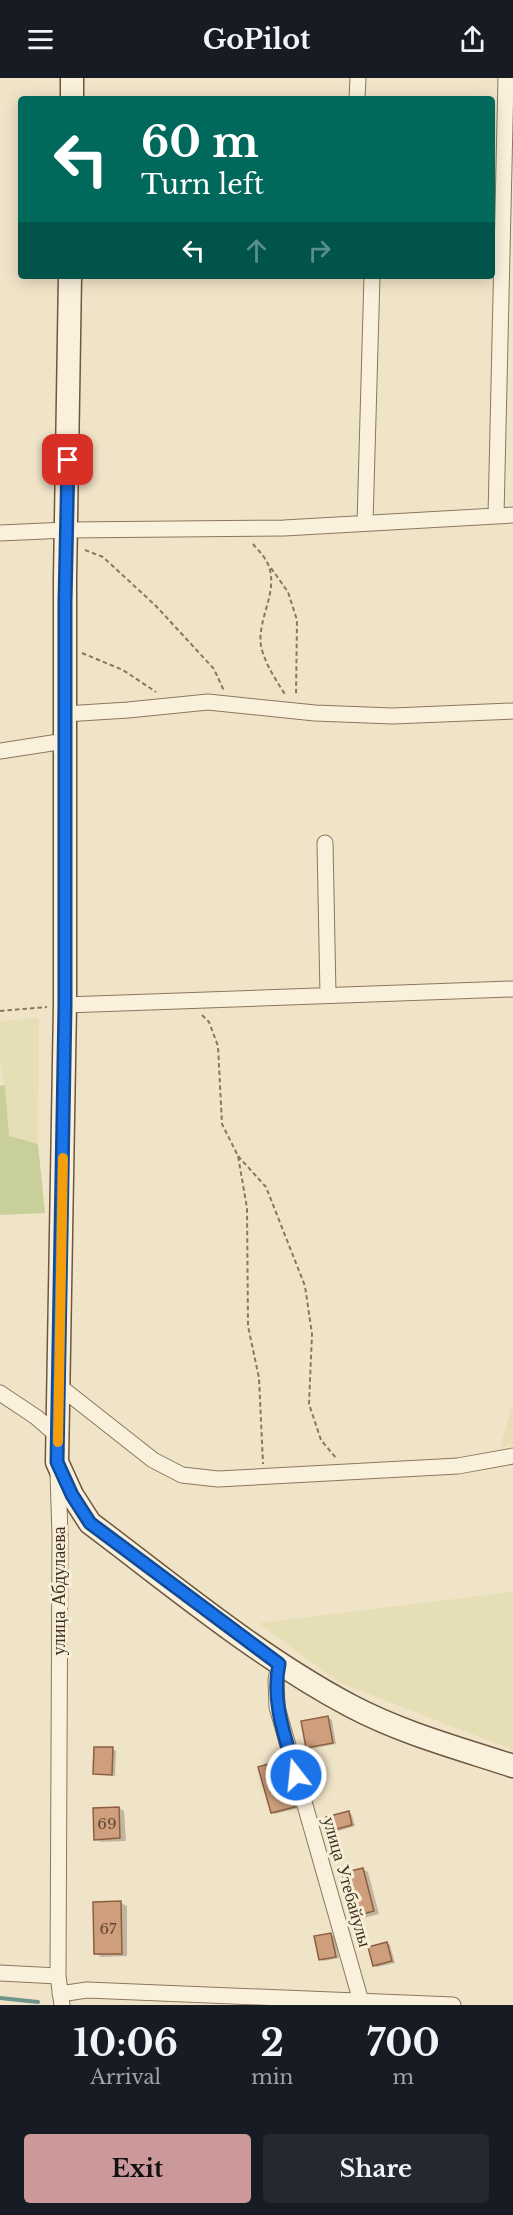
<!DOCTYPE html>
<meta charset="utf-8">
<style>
:root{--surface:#171b24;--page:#242831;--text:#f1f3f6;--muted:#9ea1a6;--accent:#cc999b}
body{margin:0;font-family:"Libre Baskerville",serif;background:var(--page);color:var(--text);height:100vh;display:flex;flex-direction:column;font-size:22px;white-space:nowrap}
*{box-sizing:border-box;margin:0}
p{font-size:20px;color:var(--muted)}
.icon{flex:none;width:33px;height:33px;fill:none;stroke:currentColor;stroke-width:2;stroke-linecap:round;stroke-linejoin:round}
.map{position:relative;height:1927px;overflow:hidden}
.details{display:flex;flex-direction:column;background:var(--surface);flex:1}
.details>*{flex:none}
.hud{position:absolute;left:18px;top:18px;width:477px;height:183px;border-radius:6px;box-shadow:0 3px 15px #0003;background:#00695c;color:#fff;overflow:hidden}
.pin{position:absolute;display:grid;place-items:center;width:51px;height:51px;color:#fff;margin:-26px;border-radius:12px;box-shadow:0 3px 9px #0006}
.me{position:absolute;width:66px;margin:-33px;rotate:344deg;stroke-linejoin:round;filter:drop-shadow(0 0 4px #0008)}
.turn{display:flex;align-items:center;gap:21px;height:126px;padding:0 24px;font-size:27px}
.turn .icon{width:78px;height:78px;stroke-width:2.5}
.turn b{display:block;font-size:42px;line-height:51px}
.lanes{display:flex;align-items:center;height:57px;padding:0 24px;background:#0003;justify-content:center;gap:30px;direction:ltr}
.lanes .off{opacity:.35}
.eta{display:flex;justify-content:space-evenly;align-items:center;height:102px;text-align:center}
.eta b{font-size:36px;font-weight:800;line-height:42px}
.action{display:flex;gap:12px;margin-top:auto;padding:12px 24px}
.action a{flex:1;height:69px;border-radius:6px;background:var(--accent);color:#111;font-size:24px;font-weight:800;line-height:69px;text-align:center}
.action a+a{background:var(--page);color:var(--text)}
header{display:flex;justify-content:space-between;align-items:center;height:78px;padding:0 24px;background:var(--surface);font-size:27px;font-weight:800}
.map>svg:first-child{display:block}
</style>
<header><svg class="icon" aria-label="menu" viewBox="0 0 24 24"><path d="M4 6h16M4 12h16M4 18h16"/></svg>GoPilot<svg class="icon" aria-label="share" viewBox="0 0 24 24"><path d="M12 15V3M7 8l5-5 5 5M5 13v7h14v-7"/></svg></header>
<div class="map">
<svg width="513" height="1927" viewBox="0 0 513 1927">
<rect width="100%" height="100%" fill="#f0e4c8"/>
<path fill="#e6deb5" d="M39,940L38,1066L9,1059L5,1007L0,985V943Z
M513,1325V1367L500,1369Z
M513,1514V1672L338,1604L259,1545Z"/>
<path fill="#c9cf9b" d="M5,1007L9,1058L38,1066L45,1135L0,1137V1008Z"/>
<path fill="#0003" d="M328,1640L332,1642L336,1666L310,1671L307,1669Z
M112,1671L116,1673L115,1698L95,1695Z
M282,1684L285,1686L298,1730L275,1736L272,1734Z
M119,1730L124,1733L126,1763L101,1764L96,1761Z
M349,1735L352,1737L355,1748L335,1754L331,1752Z
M363,1791L368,1794L379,1836L360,1841L354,1838Z
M121,1825L127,1828V1878L101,1879L96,1875Z
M331,1857L335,1859L339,1880L323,1883L320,1881Z
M387,1865L390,1867L395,1885L377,1889L374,1887Z"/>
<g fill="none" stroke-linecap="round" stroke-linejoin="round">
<path stroke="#6f938a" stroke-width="4" d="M0,1920L38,1924"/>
</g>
<path fill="#cf9f7d" stroke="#8d5f41" stroke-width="1.5" d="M328,1638L333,1665L306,1670L301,1643Z
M94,1669H113L112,1697L93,1696Z
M282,1682L295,1729L271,1735L258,1689Z
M119,1729L120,1760L94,1762L93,1730Z
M349,1733L352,1747L330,1753L326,1739Z
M363,1790L374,1833L353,1839L342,1795Z
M121,1823L122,1876H94L93,1824Z
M331,1855L336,1879L319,1882L314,1858Z
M387,1864L392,1883L373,1888L368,1869Z"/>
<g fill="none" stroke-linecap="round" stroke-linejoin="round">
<defs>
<path id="street" d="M357,21L358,0
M496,438L506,0
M365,445L372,198
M0,455L67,452L284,450L513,437
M65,636L128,632L208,624L315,635L393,638L513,633
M0,673L65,663
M325,765L328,917
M65,927L513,911
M59,1308L153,1382L182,1397L218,1401L458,1388L513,1378
M0,1315L36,1339L58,1358
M58,1396L60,1457L58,1898L62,1927
M279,1586L276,1602L277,1629L362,1927
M0,1895L58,1898
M60,1916L87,1912L453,1927"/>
<path id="secondary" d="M72,21V0
M70,198L65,502V927L57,1384L72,1417L90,1445C174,1508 257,1578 351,1628C402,1655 458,1670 513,1688"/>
</defs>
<use href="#street" stroke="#8d765c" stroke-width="17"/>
<use href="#secondary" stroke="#6f573f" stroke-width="25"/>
<path stroke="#8d765c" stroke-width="2" stroke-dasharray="4.5 3" stroke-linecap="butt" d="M253,466C258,472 267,481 269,489C278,515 257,541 261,568C265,586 276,602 286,618
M85,472L103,479L156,528L214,591L224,613
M271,490L288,514L297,542L296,618
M82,575L123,592L156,614
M0,933L47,929
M202,937L209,944L218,968L222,1046L238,1078L247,1130L248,1248L259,1300L263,1386
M238,1078L266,1109L305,1208L312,1256L309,1326L321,1362L336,1380"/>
<use href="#street" stroke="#faf1dc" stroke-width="15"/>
<use href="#secondary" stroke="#faf1dc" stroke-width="22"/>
</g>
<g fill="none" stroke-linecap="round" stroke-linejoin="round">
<defs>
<path id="route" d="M68,382L65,524V927L57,1384L72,1417L90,1445L279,1586C271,1624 286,1661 296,1697"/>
</defs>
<use href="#route" stroke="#114b97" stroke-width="15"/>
<use href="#route" stroke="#1a73e8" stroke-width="10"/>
<path stroke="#f59e0b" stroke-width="10" d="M58,1364L63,1080"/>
</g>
<g text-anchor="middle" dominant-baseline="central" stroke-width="6" stroke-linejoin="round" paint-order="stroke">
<g font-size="15" fill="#624a37">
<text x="107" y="1745">69</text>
<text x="108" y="1850">67</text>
</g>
<g font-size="18" fill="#3d2e20" stroke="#f7eed8">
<text transform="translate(59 1513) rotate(-90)">улица Абдулаева</text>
<text transform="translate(347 1804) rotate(74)">улица Утебайулы</text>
</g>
</g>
</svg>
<div class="pin" style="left:68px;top:382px;background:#d93025"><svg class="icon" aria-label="arrive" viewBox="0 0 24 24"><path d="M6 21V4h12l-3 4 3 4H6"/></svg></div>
<svg class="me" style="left:296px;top:1697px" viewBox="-20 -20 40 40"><circle r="17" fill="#1a73e8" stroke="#fff" stroke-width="3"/><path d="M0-11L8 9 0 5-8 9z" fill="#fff"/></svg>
<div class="hud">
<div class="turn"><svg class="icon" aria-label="left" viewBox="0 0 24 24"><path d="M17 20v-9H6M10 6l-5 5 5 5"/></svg><div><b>60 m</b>Turn left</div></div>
<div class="lanes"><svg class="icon" aria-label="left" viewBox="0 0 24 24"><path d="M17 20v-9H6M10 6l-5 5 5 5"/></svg><svg class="icon off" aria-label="ahead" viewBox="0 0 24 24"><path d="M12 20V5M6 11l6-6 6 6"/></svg><svg class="icon off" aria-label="right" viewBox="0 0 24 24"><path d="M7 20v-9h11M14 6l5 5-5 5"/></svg></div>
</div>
</div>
<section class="details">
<div class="eta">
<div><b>10:06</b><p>Arrival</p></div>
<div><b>2</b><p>min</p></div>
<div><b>700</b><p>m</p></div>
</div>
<div class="action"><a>Exit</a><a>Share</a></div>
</section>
